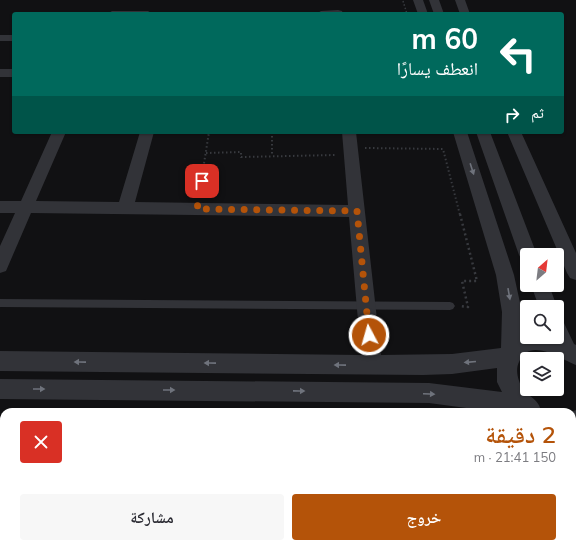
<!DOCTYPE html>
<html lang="ar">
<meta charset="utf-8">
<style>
:root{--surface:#fff;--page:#f7f7f7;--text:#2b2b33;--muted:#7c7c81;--accent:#b45309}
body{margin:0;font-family:Mulish,"Noto Naskh Arabic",sans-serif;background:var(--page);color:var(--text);direction:rtl;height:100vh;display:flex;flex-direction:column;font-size:15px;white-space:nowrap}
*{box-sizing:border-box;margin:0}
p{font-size:13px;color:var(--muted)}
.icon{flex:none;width:22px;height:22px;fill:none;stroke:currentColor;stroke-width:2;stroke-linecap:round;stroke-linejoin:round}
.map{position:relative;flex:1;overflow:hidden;direction:ltr}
.drawer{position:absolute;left:0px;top:408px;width:576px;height:140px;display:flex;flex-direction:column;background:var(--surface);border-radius:12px 12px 0 0;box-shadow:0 1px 3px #0004;direction:rtl}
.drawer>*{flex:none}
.top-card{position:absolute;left:12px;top:12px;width:552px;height:122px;border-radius:4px;box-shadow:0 1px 3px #0004;direction:rtl;background:#00695c;color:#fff;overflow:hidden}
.needle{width:26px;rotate:28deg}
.controls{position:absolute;left:520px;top:248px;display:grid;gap:8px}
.controls a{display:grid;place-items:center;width:44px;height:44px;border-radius:4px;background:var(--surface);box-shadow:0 1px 3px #0004;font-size:20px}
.pin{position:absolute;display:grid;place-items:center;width:34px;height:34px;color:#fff;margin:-17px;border-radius:8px;box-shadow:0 2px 6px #0006}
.me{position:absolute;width:44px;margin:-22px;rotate:354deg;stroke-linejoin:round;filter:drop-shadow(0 0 3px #0008)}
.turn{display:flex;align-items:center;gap:14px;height:84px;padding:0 20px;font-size:18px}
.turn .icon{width:52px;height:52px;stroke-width:2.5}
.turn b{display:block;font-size:28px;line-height:34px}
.then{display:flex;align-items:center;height:38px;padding:0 20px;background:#0003;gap:8px;font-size:15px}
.round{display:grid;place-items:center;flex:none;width:42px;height:42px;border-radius:4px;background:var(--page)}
.summary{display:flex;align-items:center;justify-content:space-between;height:68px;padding:0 20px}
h1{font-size:24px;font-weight:600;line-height:30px;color:var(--accent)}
.button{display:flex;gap:8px;margin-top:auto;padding:8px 20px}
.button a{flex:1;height:46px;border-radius:4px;background:var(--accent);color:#fff;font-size:16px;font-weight:600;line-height:46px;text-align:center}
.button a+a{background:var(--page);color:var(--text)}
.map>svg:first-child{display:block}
</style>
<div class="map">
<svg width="576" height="548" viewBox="0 0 576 548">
<rect width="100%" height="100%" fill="#111113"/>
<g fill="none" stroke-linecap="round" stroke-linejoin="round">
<path stroke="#383a3f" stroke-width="1.5" stroke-dasharray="1.5 2" stroke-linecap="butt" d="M403,1L407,14"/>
<path stroke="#383a3f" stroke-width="2" stroke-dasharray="1.5 2.5" stroke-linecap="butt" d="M272,132V156
M365,148L443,149L460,215
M206,153L241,152V157L336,155
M199,195L209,132"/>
<path stroke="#383a3f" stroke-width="2.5" stroke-dasharray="2 3" stroke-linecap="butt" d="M460,214L477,281H462L468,307L460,306"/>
<path stroke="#383a3f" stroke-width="3" stroke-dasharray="2.5 4" stroke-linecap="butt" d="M0,418H4
M210,548L211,544"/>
<path fill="#323338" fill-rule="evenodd" d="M0,299L450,302L453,303L455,306L453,309L450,310L0,307Z"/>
<path fill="#323338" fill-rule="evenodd" d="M413,0H423L428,14H418Z
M429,0H439L444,14H434Z
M455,0H465L470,14H460Z
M338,10L342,11L343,14H316L321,11Z
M112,11H148L153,14H107Z
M0,35H14V41H0Z
M0,69H14V77H0Z
M52,132H66L36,201L119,202L140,132H154L135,202L348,205L342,132H356L381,355L452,354L501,348L502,312L496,275L453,132H467L514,275L522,312L521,336L527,334V337H557V320L564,323L574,344L576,345V365C561,359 529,336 519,362C515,370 518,381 523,389C529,397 540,400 541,412H496L429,403L0,399V379L429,383L502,392L497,382V368L452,374L423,375L0,371V351L361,355L349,217L31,213L6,271L0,273V246L15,213H0V201H21Z
M476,132H490L537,255H527V262L522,260L519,255Z
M507,132H521L576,253V280L570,278L567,273Z
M531,285H549L557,307V308L539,307Z
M576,410V432L572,434L571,412Z
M572,454L576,456V487L572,485Z"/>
</g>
<defs><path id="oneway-solid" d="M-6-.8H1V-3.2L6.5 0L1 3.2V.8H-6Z"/></defs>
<g fill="#6f737c">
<use href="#oneway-solid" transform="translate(472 169) rotate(72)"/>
<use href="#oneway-solid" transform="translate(509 294) rotate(80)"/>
<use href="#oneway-solid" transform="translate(80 362) rotate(-179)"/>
<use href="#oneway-solid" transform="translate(470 362) rotate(175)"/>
<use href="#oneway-solid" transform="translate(210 363) rotate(-179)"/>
<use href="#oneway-solid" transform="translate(340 365) rotate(-179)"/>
<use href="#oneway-solid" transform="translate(39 389)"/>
<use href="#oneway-solid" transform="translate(169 390)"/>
<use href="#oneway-solid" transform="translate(299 391) rotate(1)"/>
<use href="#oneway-solid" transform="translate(429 394) rotate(3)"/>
</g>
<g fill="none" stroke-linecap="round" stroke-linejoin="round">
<path stroke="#b45309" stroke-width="7" stroke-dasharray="0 12.6" d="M202,181L197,209L357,211L369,335"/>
</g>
</svg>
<div class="controls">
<a><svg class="needle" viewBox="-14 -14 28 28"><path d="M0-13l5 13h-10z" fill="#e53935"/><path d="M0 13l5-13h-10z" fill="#7c7c81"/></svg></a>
<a><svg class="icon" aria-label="search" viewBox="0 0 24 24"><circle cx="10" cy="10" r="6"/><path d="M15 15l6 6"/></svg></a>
<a><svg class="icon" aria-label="layers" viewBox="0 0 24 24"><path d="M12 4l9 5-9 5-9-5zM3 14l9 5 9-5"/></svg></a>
</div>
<div class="pin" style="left:202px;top:181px;background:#d93025"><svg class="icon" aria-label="arrive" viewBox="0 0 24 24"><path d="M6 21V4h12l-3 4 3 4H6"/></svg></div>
<svg class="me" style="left:369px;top:335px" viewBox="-20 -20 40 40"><circle r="17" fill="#b45309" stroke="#fff" stroke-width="3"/><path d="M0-11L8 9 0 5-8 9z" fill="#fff"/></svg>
<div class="top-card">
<div class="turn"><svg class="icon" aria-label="left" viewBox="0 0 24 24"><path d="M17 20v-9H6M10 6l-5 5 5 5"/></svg><div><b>60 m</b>انعطف يسارًا</div></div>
<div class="then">ثم<svg class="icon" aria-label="right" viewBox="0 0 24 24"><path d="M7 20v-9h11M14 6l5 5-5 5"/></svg></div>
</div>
<section class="drawer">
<div class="summary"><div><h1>2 دقيقة</h1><p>150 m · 21:41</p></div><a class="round" style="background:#d93025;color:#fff"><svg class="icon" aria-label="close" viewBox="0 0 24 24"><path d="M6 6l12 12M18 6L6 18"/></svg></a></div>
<div class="button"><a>خروج</a><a>مشاركة</a></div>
</section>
</div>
